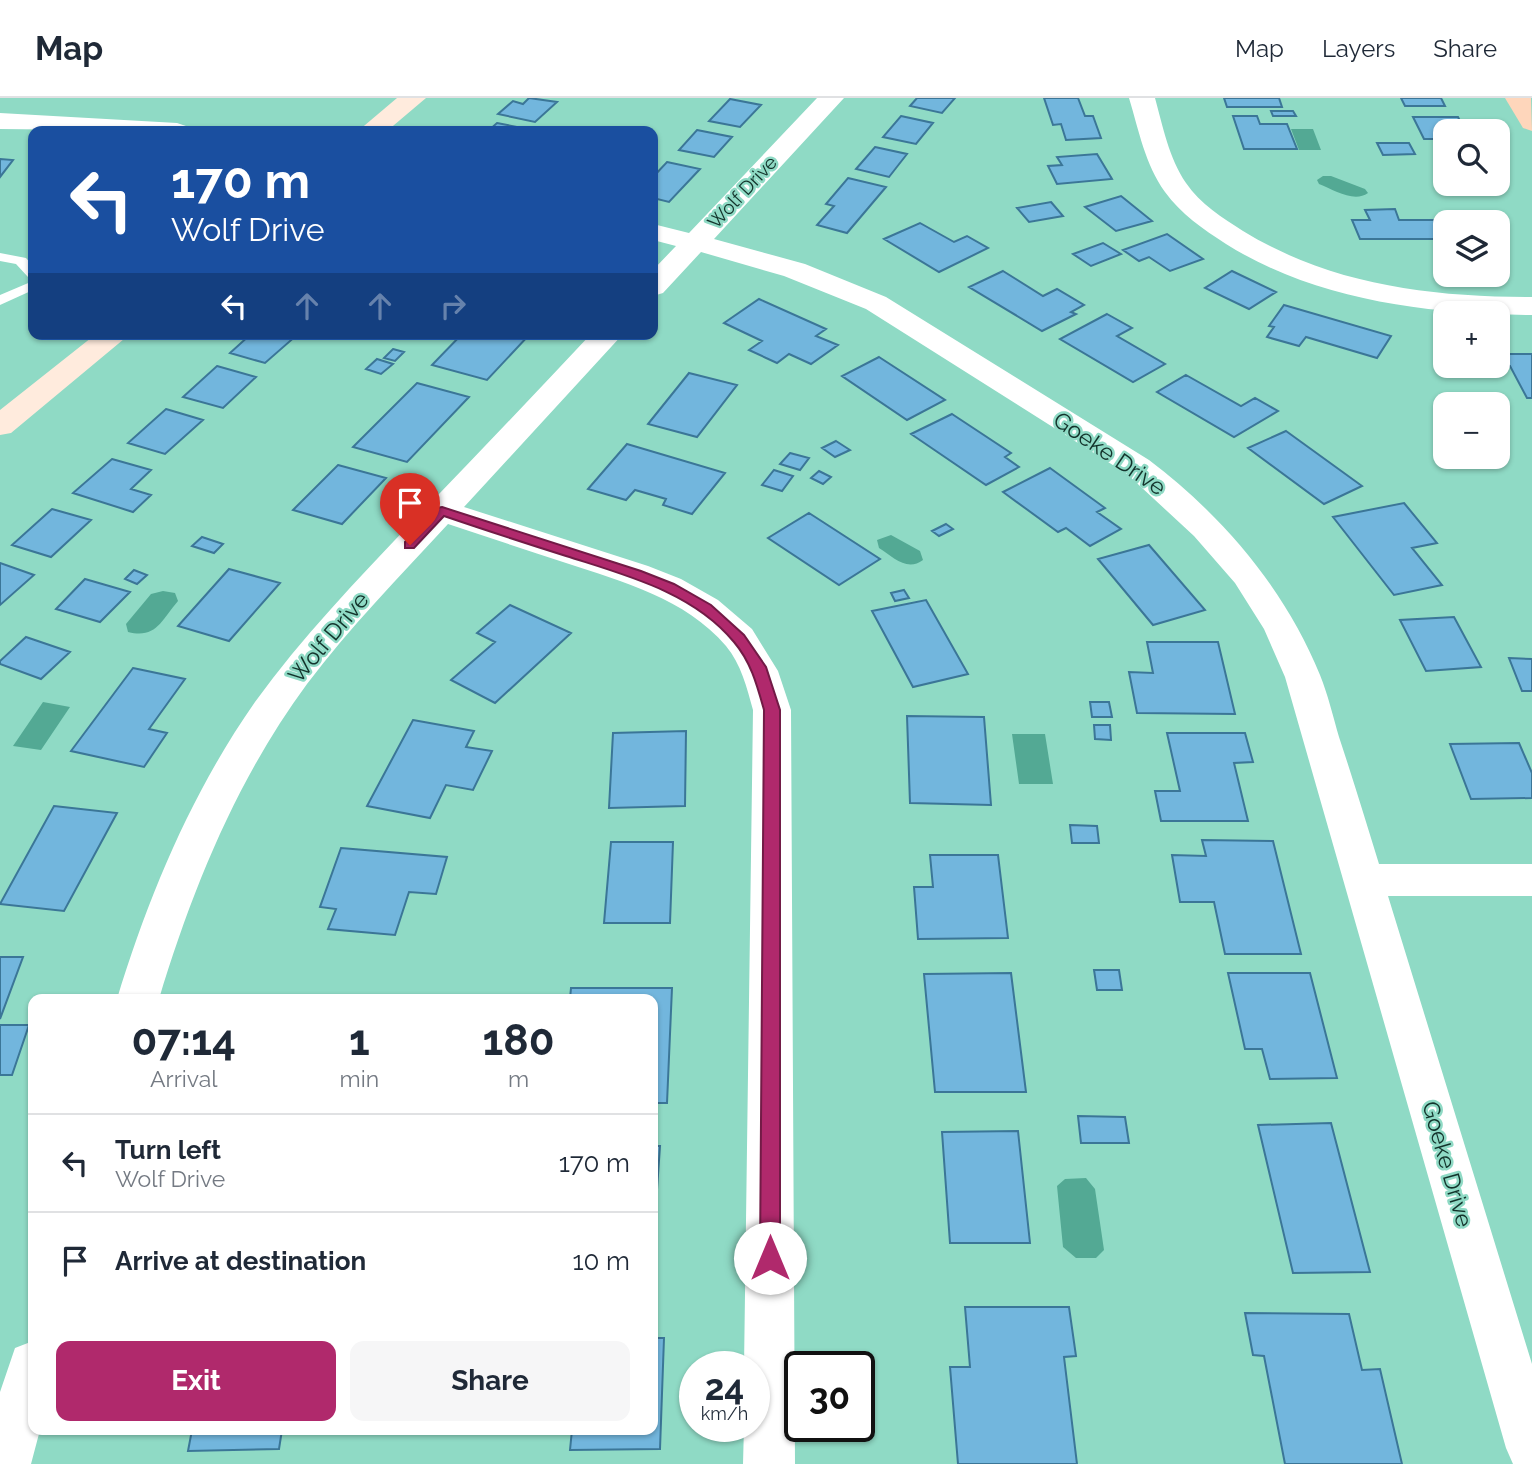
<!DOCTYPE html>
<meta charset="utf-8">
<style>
:root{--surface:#fff;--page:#f6f6f7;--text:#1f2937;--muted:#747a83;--line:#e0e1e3;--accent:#b0296c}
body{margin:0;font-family:Raleway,sans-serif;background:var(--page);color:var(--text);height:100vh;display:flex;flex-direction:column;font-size:26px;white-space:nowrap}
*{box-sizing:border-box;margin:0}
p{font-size:23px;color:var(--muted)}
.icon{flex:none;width:38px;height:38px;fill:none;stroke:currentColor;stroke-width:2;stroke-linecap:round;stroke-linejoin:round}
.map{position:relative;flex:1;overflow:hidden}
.side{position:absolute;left:28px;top:896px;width:630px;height:441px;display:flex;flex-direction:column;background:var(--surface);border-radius:14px;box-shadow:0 2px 5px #0004}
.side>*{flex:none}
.guide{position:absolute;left:28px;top:28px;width:630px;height:214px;border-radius:14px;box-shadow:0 2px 5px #0004;background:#1a4fa0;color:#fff;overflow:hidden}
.tools{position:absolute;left:1433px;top:21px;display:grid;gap:14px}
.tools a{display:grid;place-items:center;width:77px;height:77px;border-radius:14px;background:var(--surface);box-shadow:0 2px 5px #0004;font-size:35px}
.speed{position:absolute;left:679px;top:1253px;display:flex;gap:14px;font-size:35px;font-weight:700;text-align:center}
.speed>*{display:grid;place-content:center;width:91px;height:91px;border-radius:50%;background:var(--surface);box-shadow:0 2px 5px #0004;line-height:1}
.speed small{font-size:18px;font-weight:400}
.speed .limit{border:4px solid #111;border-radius:10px;background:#fff;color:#111}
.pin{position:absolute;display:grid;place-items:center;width:60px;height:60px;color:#fff;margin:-72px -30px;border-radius:50% 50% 50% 0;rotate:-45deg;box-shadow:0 0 7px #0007}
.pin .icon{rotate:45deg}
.me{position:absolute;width:77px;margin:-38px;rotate:0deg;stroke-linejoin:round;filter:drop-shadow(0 0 5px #0008)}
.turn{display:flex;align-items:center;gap:24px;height:147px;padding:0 28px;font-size:32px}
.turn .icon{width:91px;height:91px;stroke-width:2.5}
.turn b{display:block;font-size:49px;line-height:60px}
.lanes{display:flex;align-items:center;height:66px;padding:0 28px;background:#0003;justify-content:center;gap:35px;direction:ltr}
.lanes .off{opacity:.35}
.eta{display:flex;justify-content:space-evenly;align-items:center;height:119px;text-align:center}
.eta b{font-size:42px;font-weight:700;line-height:49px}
.action{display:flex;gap:14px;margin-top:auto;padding:14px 28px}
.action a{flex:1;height:80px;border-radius:14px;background:var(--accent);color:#fff;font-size:28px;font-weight:700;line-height:80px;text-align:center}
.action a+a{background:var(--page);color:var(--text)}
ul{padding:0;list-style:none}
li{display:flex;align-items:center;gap:21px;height:98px;padding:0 28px;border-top:2px solid var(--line)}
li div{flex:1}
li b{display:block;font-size:26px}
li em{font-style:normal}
header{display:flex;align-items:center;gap:42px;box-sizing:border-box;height:98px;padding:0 35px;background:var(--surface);border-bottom:2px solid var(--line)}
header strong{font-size:33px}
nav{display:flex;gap:38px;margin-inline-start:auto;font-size:24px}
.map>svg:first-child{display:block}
</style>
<header>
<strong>Map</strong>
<nav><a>Map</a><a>Layers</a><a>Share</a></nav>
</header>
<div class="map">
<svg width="1532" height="1366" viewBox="0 0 1532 1366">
<rect width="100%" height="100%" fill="#8fdac5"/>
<path fill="#53a994" d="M1291,31H1313L1321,52H1299Z
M1323,78H1331L1365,91L1368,95C1354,105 1334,92 1319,86L1317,82Z
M891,437L920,453L923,462C907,474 893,459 879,450L877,442Z
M163,493L175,495L178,503C161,523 156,541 128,534L126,526L151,496Z
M43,604L70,609L41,652L13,648Z
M1012,636H1045L1053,686H1019Z
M1086,1080L1095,1091L1104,1152L1096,1160H1076L1063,1149L1057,1088L1065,1081Z"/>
<path fill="#72b6dd" stroke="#3b7697" stroke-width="2" d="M529,0L557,4L535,24L498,16L513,3L523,6Z
M917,0H955L942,15L910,8Z
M1044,0H1078L1085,18H1093L1101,40L1066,42L1061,26L1053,27Z
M1224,0H1279L1282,9H1227Z
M1401,0H1441L1445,8H1405Z
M730,1L761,7L740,29L709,23Z
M1271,13H1293L1296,18H1273Z
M901,18L933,25L916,46L883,39Z
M1233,18H1257L1260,26H1287L1297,51H1244Z
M1413,19H1458L1465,33H1446V41H1424Z
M497,25L527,31L488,33Z
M697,32L732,39L714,59L679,52Z
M1377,45H1409L1415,56L1383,57Z
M875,49L907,56L889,79L856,71Z
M1097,56L1112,81L1057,86L1048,68L1062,67L1057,59Z
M0,61L13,62L0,79Z
M667,64L700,71L669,104L653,100V79Z
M848,80L886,89L847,135L817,127L834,108L826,106Z
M1121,98L1152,123L1116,133L1085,109Z
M1051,104L1063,118L1029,124L1017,110Z
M1395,111L1399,122H1441L1446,130V141H1360L1352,122H1370L1365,112Z
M920,125L954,144L967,138L988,150L939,174L884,141Z
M1167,136L1203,161L1170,173L1149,159L1139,163L1123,152Z
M1103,145L1121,156L1091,168L1073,156Z
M1003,173L1043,198L1057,191L1084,207L1071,214L1076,216L1042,233L969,189Z
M1232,173L1276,194L1249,211L1205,190Z
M759,201L826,231L816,238L838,247L811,266L789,256L777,265L749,252L762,243L724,225Z
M1284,207L1391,238L1377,260L1306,239L1299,248L1267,239L1274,229L1269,228Z
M1107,216L1132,230L1117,238L1165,266L1133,284L1060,241Z
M251,236H294L297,237L265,265L230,255Z
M462,236H530L487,282L432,267Z
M393,251L404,254L395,263L384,260Z
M1498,256H1532V300H1527L1510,268H1498Z
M879,259L945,302L907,322L842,278Z
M377,261L393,266L381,276L366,271Z
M217,268L256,279L223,310L183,299Z
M689,275L737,287L697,339L648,326Z
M1186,277L1241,308L1255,300L1278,313L1234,339L1157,294Z
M417,285L469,299L407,364L353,349Z
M166,311L203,322L165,356L128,345Z
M952,316L1011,355L1005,359L1019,369L986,387L911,336Z
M1286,333L1362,388L1324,406L1248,350Z
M836,343L850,352L835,359L822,350Z
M627,346L725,375L692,416L663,407L666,401L635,392L626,402L588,391Z
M790,355L809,360L800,372L780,366Z
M112,361L151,372L131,391L151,397L133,414L73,395Z
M338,367L386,380L342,426L293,412Z
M1050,370L1105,410L1097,414L1121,431L1090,448L1066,430L1058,434L1003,394Z
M774,372L793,378L782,393L762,387Z
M819,373L831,379L823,386L811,380Z
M1404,405L1437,445L1412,450L1442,487L1394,497L1333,419Z
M52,411L91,422L51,459L12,447Z
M809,415L880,461L839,487L768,440Z
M946,426L953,431L939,438L932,433Z
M202,439L223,446L214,455L192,448Z
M1149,447L1205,512L1153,527L1098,461Z
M0,465L34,477L0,507Z
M229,471L280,485L229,543L178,528Z
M134,472L147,477L137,486L125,481Z
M85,481L130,494L100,524L56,511Z
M904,492L909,500L895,503L891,495Z
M926,502L968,576L913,589L872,513Z
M510,507L571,535L495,605L451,582L495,544L477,535Z
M1454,519L1481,569L1426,573L1400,522Z
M26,539L70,554L41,581L0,566V563Z
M1147,544H1218L1235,616L1137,615L1129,574L1153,575Z
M1509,560L1532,561V593H1522Z
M133,570L185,581L149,631L167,635L144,669L71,653Z
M1090,604H1109L1112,619H1092Z
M907,618L984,619L991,707L910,705Z
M413,622L474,633L466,649L492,653L473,692L446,687L430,720L367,708Z
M1094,627H1110L1111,642L1095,641Z
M686,633L685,708L609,710L613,635Z
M1167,635H1245L1253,664L1234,665L1248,723H1161L1155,693H1180Z
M1519,645L1532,675V700L1471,701L1450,646Z
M54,708L117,715L64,813L0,806Z
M1070,727L1097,728L1099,745H1072Z
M1202,742L1273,743L1301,856H1225L1214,804H1180L1172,757L1206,758Z
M611,744H673L670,825H604Z
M341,750L447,759L436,796L409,794L395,837L328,831L336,811L320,809Z
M930,757H998L1008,840L918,841L914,789H933Z
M0,859H23L0,921Z
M1094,872H1119L1122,892H1097Z
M1011,875L1026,994H935L924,876Z
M1228,875H1310L1337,980L1270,981L1262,951H1245Z
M571,890H672L667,1005H653V901H570Z
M0,927H29L12,977H0Z
M1078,1018L1125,1019L1129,1045H1081Z
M1331,1025L1370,1174L1293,1175L1258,1027Z
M1018,1033L1030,1145H950L942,1034Z
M653,1048H660L653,1149Z
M965,1209H1069L1076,1258L1064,1259L1077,1366H958L950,1269H970Z
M1245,1215L1349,1216L1362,1272L1380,1271L1402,1366H1285L1264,1258L1253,1257Z
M653,1240H664L660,1351L570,1352L572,1332H653Z
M192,1332H282L279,1351L188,1353Z"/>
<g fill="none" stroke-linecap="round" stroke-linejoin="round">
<path fill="#fff" fill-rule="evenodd" d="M0,155L26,160L33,168V180L28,179L16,166L0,163Z
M33,183V192L0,207V197Z"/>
<path fill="#fff" fill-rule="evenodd" d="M817,0H844L714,141L805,166L886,199L1149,362C1223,418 1285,491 1320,577C1328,597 1333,618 1339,639C1353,681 1366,724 1379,766H1532V798H1388L1532,1266V1366H1513L1506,1350L1285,579L1264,531L1235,485L1194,438L1127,376L866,211L784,178L701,154L663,195L653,198V172L676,148L653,142V126L689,135Z
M1129,0H1155C1163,29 1169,60 1186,85C1200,106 1223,120 1243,133C1331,187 1431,199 1532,199V217C1428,216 1317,203 1226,146C1203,131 1181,116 1165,94C1145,66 1139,33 1129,0Z
M0,15L177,25L186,28L190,33L0,31Z
M591,236H623L464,409L648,468L681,481L718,502L752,531L778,573L791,612L795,1366H743L744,1328H754V1269H744L753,612C747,590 741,566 726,548C685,500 623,484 566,465C526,452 487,439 448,426C400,478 350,529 307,586C237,681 193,789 159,901H117C149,796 192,694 255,604C302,539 357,482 412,424C472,362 532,299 591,236Z
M33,1243V1332H40L31,1366H0V1294L15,1250Z"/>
<path fill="#ffebdd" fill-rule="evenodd" d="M397,0H426L387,33H358Z
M96,236H130L11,335L0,337V312Z"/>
<path fill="#fed6bb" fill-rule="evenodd" d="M1505,0H1531L1532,33L1523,30Z"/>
</g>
<path fill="#b0296c" stroke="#721b46" stroke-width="2" d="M442,409L641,473L674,486L711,507L744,537L766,569L780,612V1160L777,1167L770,1169L763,1167L760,1160L764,612C757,587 751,564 734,544C693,494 625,477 566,458C525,445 485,432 444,418L414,450H405V444L437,410Z"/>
<g text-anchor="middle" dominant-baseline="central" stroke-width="5" stroke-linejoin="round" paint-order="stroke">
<g font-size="19" fill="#13332b" stroke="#8fdac5">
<text transform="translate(742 94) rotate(-47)">Wolf Drive</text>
</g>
<g font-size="23" fill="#13332b" stroke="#8fdac5">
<text transform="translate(1110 355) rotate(34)">Goeke Drive</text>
<text transform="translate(328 539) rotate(-50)">Wolf Drive</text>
<text transform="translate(1448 1066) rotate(74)">Goeke Drive</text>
</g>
</g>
</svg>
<div class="tools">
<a><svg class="icon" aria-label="search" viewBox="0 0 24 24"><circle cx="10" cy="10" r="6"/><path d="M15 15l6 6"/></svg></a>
<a><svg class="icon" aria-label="layers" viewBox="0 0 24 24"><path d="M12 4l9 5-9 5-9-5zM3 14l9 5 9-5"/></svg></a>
<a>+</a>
<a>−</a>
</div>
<div class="speed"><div>24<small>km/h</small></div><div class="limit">30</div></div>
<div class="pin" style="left:410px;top:447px;background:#d93025"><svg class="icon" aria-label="arrive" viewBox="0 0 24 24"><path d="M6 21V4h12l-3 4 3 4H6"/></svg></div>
<svg class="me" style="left:770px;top:1160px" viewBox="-20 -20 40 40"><circle r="19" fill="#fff"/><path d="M0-13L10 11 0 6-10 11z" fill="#b0296c"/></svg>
<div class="guide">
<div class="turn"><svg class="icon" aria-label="left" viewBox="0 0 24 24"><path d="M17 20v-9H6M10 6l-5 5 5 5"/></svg><div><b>170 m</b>Wolf Drive</div></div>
<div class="lanes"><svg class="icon" aria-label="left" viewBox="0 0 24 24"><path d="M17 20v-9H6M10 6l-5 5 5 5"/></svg><svg class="icon off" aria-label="ahead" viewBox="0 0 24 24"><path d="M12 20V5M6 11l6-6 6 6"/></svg><svg class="icon off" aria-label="ahead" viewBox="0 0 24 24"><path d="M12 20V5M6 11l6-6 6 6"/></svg><svg class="icon off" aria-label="right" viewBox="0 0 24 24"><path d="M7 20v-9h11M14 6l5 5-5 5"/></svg></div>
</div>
<section class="side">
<div class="eta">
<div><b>07:14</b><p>Arrival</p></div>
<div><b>1</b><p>min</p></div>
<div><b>180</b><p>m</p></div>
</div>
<ul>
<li><svg class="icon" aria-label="left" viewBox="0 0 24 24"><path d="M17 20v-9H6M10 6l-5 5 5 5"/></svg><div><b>Turn left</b><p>Wolf Drive</p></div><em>170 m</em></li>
<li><svg class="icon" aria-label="arrive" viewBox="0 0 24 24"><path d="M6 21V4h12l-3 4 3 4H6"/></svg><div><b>Arrive at destination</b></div><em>10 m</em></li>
</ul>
<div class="action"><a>Exit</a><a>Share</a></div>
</section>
</div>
